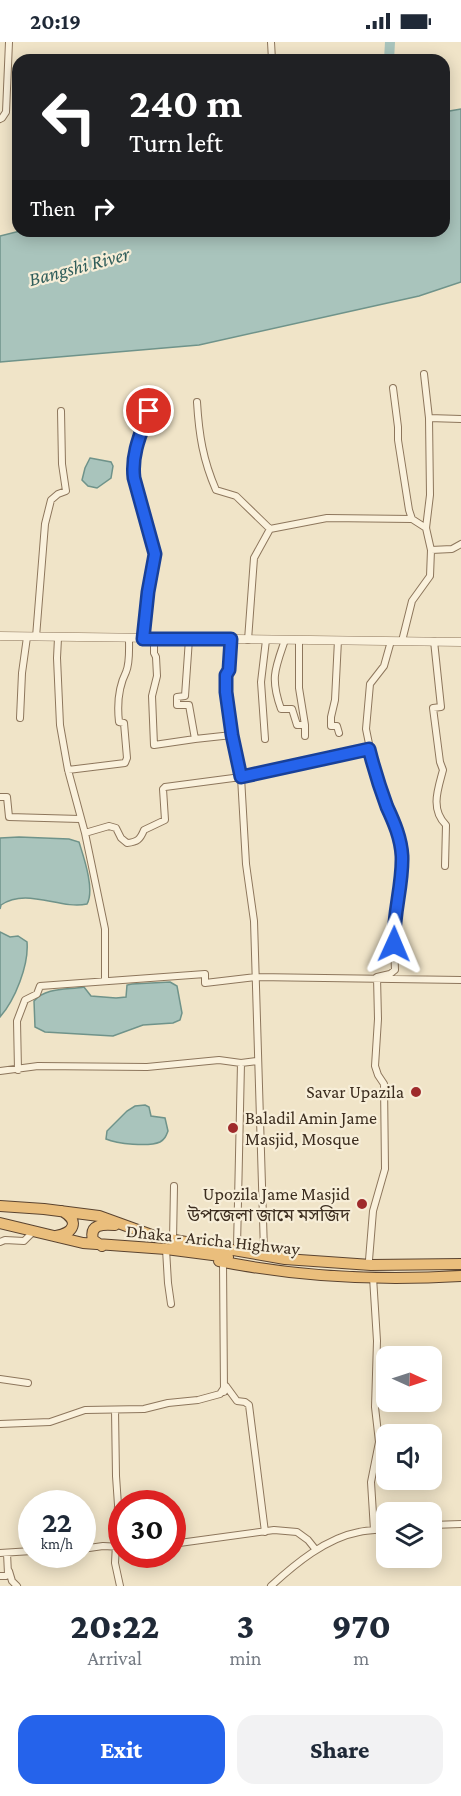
<!DOCTYPE html>
<meta charset="utf-8">
<style>
:root{--surface:#fff;--page:#f2f2f3;--text:#1f2937;--muted:#747a83;--accent:#2563eb}
body{margin:0;font-family:"Crimson Pro","Noto Sans Bengali",serif;background:var(--page);color:var(--text);height:100vh;display:flex;flex-direction:column;font-size:22px;white-space:nowrap}
*{box-sizing:border-box;margin:0}
p{font-size:20px;color:var(--muted)}
.icon{flex:none;width:33px;height:33px;fill:none;stroke:currentColor;stroke-width:2;stroke-linecap:round;stroke-linejoin:round}
.map{position:relative;height:1544px;overflow:hidden}
.panel{display:flex;flex-direction:column;background:var(--surface);flex:1}
.panel>*{flex:none}
.top-card{position:absolute;left:12px;top:12px;width:438px;height:183px;border-radius:18px;box-shadow:0 3px 15px #0003;background:#202124;color:#fff;overflow:hidden}
.needle{width:39px;rotate:93deg}
.controls{position:absolute;left:376px;top:1304px;display:grid;gap:12px}
.controls a{display:grid;place-items:center;width:66px;height:66px;border-radius:12px;background:var(--surface);box-shadow:0 3px 15px #0003;font-size:30px}
.speed{position:absolute;left:18px;top:1448px;display:flex;gap:12px;font-size:30px;font-weight:700;text-align:center}
.speed>*{display:grid;place-content:center;width:78px;height:78px;border-radius:50%;background:var(--surface);box-shadow:0 3px 15px #0003;line-height:1}
.speed small{font-size:15px;font-weight:400}
.speed .limit{border:9px solid #d22;background:#fff;color:#111}
.pin{position:absolute;display:grid;place-items:center;width:51px;height:51px;color:#fff;margin:-26px;border:3px solid #fff;border-radius:50%;box-shadow:0 2px 6px #0007}
.me{position:absolute;width:66px;margin:-33px;rotate:1deg;stroke-linejoin:round;filter:drop-shadow(0 0 4px #0008)}
.turn{display:flex;align-items:center;gap:21px;height:126px;padding:0 18px;font-size:27px}
.turn .icon{width:78px;height:78px;stroke-width:2.5}
.turn b{display:block;font-size:42px;line-height:51px}
.then{display:flex;align-items:center;height:57px;padding:0 18px;background:#0003;gap:12px;font-size:22px}
.eta{display:flex;justify-content:space-evenly;align-items:center;height:102px;text-align:center}
.eta b{font-size:36px;font-weight:800;line-height:42px}
.action{display:flex;gap:12px;margin-top:auto;padding:12px 18px}
.action a{flex:1;height:69px;border-radius:18px;background:var(--accent);color:#fff;font-size:24px;font-weight:800;line-height:69px;text-align:center}
.action a+a{background:var(--page);color:var(--text)}
.status{display:flex;justify-content:space-between;align-items:center;height:42px;padding:0 30px;background:var(--surface);direction:ltr}
.status svg{height:16px;fill:currentColor}
.map>svg:first-child{display:block}
</style>
<div class="status"><b>20:19</b><svg viewBox="0 0 49 12"><path d="M0 12V9h3v3zM5 12V6h3v6zM10 12V3h3v9zM15 12V0h3v12zM26 1h20v11H26zM47 4h2v5h-2z"/></svg></div>
<div class="map">
<svg width="461" height="1544" viewBox="0 0 461 1544">
<rect width="100%" height="100%" fill="#f0e4c8"/>
<path fill="#a9c4bc" stroke="#6f938a" stroke-width="1.5" d="M461,67V240L419,254L199,303L0,320V194L20,189H444V70Z
M90,416L111,420L113,424L111,436L97,446L88,444L82,438L85,426Z
M19,795L69,797L79,800C84,816 95,848 87,862C60,868 27,845 1,863L0,867V796Z
M0,890L10,895L18,894L27,900C29,923 15,958 0,975Z
M170,940L177,944L182,971L180,978L173,981L143,983L113,994L45,990L35,985L34,959C46,945 68,948 84,945L91,954L116,956L126,955L127,943L132,942Z
M145,1063L149,1065L151,1074L165,1076L168,1089C166,1094 165,1097 160,1100C149,1105 117,1102 106,1097L107,1089L127,1069L135,1064Z"/>
<g fill="none" stroke-linecap="round" stroke-linejoin="round">
<path stroke="#a9c4bc" stroke-width="10" d="M389,18L390,0"/>
<defs>
<path id="minor" d="M271,0L272,18
M0,77L2,76L6,70L9,0
M424,332L429,376L461,377
M393,346L398,385V398L409,468L412,477L426,486
M197,360C199,393 203,418 216,448L236,454L270,487
M431,508L452,507L461,502
M36,595L45,482L51,458L58,452L66,449L62,422L61,369
M58,596L57,616L60,683L68,728L85,791L105,887V939
M143,597L148,550L155,512L134,436V412L149,369L148,350
M154,597V611L156,615L157,634L152,654L154,703L195,697
M189,597L185,654L177,655V663H189L195,697L232,693
M248,598L254,516L270,487L327,476L412,477
M285,598C275,627 270,636 281,667H292L297,683H305
M299,598V646L305,683V694
M338,598L335,658L331,675V684H337L339,691
M402,599L412,559L430,534L431,508L426,486L430,453L429,376
M434,599L441,665L433,666L440,720L443,728C438,747 430,767 446,783L445,824
M20,676L22,631L27,595
M265,697L261,640L266,598
M68,728L125,721L127,716L124,681L119,680C117,662 118,646 126,630C130,621 129,606 129,597
M0,755H7L9,775L80,777
M85,791L109,784L116,786L121,796L127,801C137,800 140,798 144,788L165,778L163,747L165,745L241,735C237,715 221,651 226,634C229,622 229,611 231,597
M241,1021L257,1019
M18,1028L17,979L25,958L37,952L40,944L205,932V941L256,935L461,938
M0,1029L38,1024L147,1025L219,1018L241,1021L237,1205
M173,1199L174,1144
M0,1200L5,1198L24,1199L33,1190
M166,1207L168,1241L171,1262
M264,1209L254,879L246,822L241,735L369,707
M369,1218L373,1169L385,1127L384,1042L378,1033L375,1024L378,977L377,935L390,932L395,928L393,882L402,832V811L395,783L375,731L366,687L370,642L384,624L391,599
M223,1220L224,1350L226,1344L237,1359L245,1360L249,1363L265,1490
M373,1235L377,1299L375,1365L379,1400L371,1440L374,1488
M0,1337L28,1341
M115,1368L116,1434L118,1463L115,1521L120,1544
M0,1382L50,1380L85,1368L144,1367L168,1361L198,1358L220,1352L224,1346
M432,1483L461,1482
M172,1502L274,1488L297,1490L308,1498L316,1508
M82,1507L103,1504L122,1505
M0,1511L32,1509
M9,1529L12,1539L17,1544
M0,1534H6L8,1532L7,1511
M271,1544C295,1522 326,1496 359,1490C368,1488 378,1488 387,1487"/>
<path id="tertiary" d="M0,594L461,600"/>
<path id="trunk" d="M0,1164L44,1167L99,1174L157,1195L285,1217L371,1223L461,1222
M0,1181L83,1201L166,1207L228,1215
M56,1194C74,1191 80,1179 62,1169
M102,1204L93,1198C89,1182 103,1182 115,1183
M219,1219C298,1235 381,1239 461,1234"/>
</defs>
<use href="#minor" stroke="#8d765c" stroke-width="8"/>
<use href="#tertiary" stroke="#8d765c" stroke-width="9"/>
<use href="#trunk" stroke="#5b4430" stroke-width="12"/>
<use href="#minor" stroke="#faf1dc" stroke-width="6"/>
<use href="#tertiary" stroke="#faf1dc" stroke-width="8"/>
<use href="#trunk" stroke="#eabe7c" stroke-width="10"/>
</g>
<g fill="none" stroke-linecap="round" stroke-linejoin="round">
<defs>
<path id="route" d="M149,369C141,391 131,412 134,436L155,512L148,550L143,597H231L229,628L226,633V650L232,693L241,735L369,707C374,727 380,746 387,765C394,780 401,796 402,814C403,843 393,871 394,902"/>
</defs>
<use href="#route" stroke="#184099" stroke-width="15"/>
<use href="#route" stroke="#2563eb" stroke-width="10"/>
</g>
<g fill="#9e2a2b" stroke="#f7eed8" stroke-width="2">
<circle cx="416" cy="1050" r="6"/>
<circle cx="233" cy="1086" r="6"/>
<circle cx="362" cy="1162" r="6"/>
</g>
<g text-anchor="middle" dominant-baseline="central" stroke-width="4.5" stroke-linejoin="round" paint-order="stroke">
<g font-size="18" fill="#3d2e20" stroke="#f7eed8" text-anchor="end">
<text x="404" y="1050">Savar Upazila</text>
<text x="245" y="1076" text-anchor="start">Baladil Amin Jame<tspan x="245" dy="21">Masjid, Mosque</tspan></text>
<text x="350" y="1152">Upozila Jame Masjid<tspan x="350" dy="21">উপজেলা জামে মসজিদ</tspan></text>
</g>
<g font-size="18" fill="#3d2e20" stroke="#f7eed8">
<text transform="translate(213 1198) rotate(6)">Dhaka - Aricha Highway</text>
</g>
<g font-size="20" font-style="italic" fill="#2f5d5a" stroke="#f7eed8">
<text transform="translate(79 224) rotate(-15)">Bangshi River</text>
</g>
</g>
</svg>
<div class="controls">
<a><svg class="needle" viewBox="-14 -14 28 28"><path d="M0-13l5 13h-10z" fill="#e53935"/><path d="M0 13l5-13h-10z" fill="#747a83"/></svg></a>
<a><svg class="icon" aria-label="sound" viewBox="0 0 24 24"><path d="M4 9h4l5-4v14l-5-4H4zM17 9q2 3 0 6"/></svg></a>
<a><svg class="icon" aria-label="layers" viewBox="0 0 24 24"><path d="M12 4l9 5-9 5-9-5zM3 14l9 5 9-5"/></svg></a>
</div>
<div class="speed"><div>22<small>km/h</small></div><div class="limit">30</div></div>
<div class="pin" style="left:149px;top:369px;background:#d93025"><svg class="icon" aria-label="arrive" viewBox="0 0 24 24"><path d="M6 21V4h12l-3 4 3 4H6"/></svg></div>
<svg class="me" style="left:394px;top:902px" viewBox="-20 -20 40 40"><path d="M0-17L14 15 0 8-14 15z" fill="#2563eb" stroke="#fff" stroke-width="4"/></svg>
<div class="top-card">
<div class="turn"><svg class="icon" aria-label="left" viewBox="0 0 24 24"><path d="M17 20v-9H6M10 6l-5 5 5 5"/></svg><div><b>240 m</b>Turn left</div></div>
<div class="then">Then<svg class="icon" aria-label="right" viewBox="0 0 24 24"><path d="M7 20v-9h11M14 6l5 5-5 5"/></svg></div>
</div>
</div>
<section class="panel">
<div class="eta">
<div><b>20:22</b><p>Arrival</p></div>
<div><b>3</b><p>min</p></div>
<div><b>970</b><p>m</p></div>
</div>
<div class="action"><a>Exit</a><a>Share</a></div>
</section>
